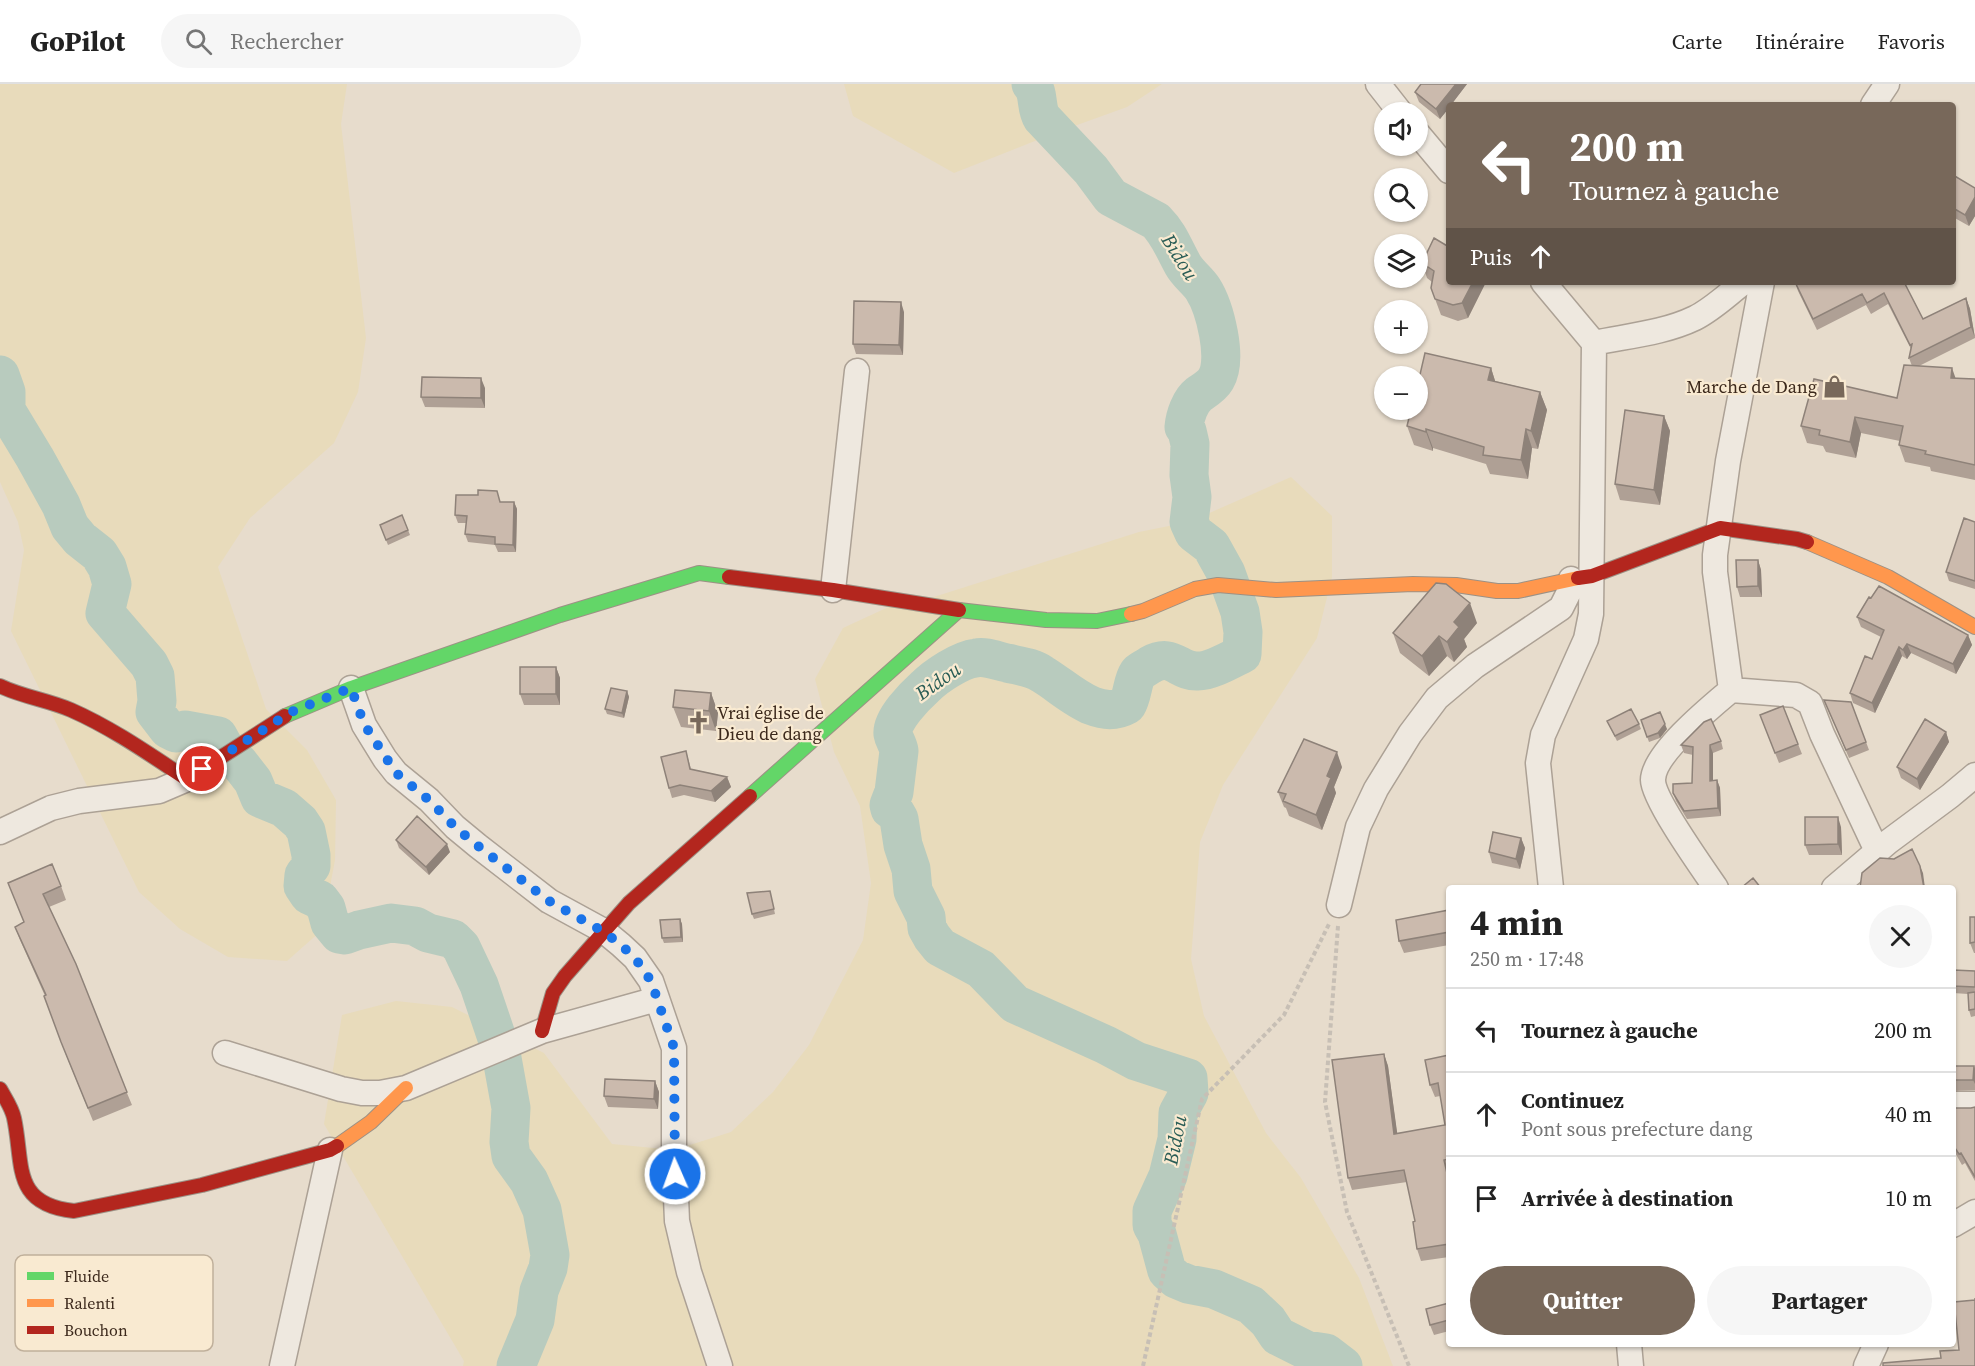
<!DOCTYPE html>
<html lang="fr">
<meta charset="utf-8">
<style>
:root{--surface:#fff;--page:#f6f6f6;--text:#222;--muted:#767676;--line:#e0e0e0;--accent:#78685a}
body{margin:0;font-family:"Source Serif 4",serif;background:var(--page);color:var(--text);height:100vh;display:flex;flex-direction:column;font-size:22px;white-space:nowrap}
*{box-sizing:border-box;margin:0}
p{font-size:20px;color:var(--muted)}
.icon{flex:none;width:33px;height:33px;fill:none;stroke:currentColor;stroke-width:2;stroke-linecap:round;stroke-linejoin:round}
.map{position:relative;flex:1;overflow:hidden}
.sheet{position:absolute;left:1446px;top:801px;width:510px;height:462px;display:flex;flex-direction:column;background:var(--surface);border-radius:6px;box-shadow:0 2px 4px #0004}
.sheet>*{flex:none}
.banner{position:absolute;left:1446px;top:18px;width:510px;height:183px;border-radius:6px;box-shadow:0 2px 4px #0004;background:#78685a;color:#fff;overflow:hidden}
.buttons{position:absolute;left:1374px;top:18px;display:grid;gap:12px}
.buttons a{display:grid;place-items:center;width:54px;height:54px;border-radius:50%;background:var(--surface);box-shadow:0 2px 4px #0004;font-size:30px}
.pin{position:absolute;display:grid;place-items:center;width:51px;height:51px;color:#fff;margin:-26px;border:3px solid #fff;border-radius:50%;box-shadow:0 2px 6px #0007}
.me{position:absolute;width:66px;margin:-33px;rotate:358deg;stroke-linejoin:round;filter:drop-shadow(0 0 4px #0008)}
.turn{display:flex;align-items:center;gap:21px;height:126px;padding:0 24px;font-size:27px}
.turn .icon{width:78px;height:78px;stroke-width:2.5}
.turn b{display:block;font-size:42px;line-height:51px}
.then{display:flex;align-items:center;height:57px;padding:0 24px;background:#0003;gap:12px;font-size:22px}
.round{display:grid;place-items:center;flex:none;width:63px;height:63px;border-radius:32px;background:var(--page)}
.overview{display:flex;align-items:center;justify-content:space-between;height:102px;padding:0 24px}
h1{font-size:36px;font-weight:700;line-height:45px}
.button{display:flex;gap:12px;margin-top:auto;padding:12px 24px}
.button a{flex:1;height:69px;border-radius:36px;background:var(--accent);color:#fff;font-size:24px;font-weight:700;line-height:69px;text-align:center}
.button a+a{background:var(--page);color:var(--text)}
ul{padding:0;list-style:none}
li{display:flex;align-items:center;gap:18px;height:84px;padding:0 24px;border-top:2px solid var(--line)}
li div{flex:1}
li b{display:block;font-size:22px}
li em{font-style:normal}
header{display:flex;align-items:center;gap:36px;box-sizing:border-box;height:84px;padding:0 30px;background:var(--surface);border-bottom:2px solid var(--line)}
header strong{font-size:28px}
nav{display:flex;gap:33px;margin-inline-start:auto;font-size:21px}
.search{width:420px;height:54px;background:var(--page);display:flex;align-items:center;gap:15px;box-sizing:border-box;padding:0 21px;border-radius:33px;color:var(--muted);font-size:22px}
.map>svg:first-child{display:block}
</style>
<header>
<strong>GoPilot</strong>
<div class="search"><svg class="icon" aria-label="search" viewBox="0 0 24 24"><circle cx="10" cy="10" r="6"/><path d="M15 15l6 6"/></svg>Rechercher</div>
<nav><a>Carte</a><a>Itinéraire</a><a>Favoris</a></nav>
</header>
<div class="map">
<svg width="1975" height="1282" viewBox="0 0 1975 1282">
<rect width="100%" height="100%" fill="#e7dccc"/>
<path fill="#e8dbbb" d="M0,0H347L341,40L366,254L358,308L334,359L250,434L218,483L266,625L307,666L336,716L335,776L326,824L330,839L287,877L228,873L180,845L139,808L11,547L24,466L18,438L0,398Z
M844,0H1162L1127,23L1055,49L954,89L853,32Z
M1291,393L1332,432V493L1317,554L1223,701L1200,758L1191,875L1204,932L1266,1049L1301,1094L1359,1194L1393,1282H463L464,1277L324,1040L342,931L396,917L452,923L544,969L612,1060L674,1066L731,1048L773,1008L809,961L863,856L871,799L860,722L834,668L815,595L843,544L895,520L918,518L1139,448L1189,438Z"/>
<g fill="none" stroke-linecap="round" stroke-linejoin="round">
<path stroke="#b8cbbe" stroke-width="39" d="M1031,0C1040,10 1035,23 1042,34L1091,86L1111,113L1156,137C1169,150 1174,165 1183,181C1188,190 1198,197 1203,205C1215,224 1228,275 1216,295C1212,302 1205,306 1199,310C1190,317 1185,332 1184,343L1187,347L1190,360L1189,391L1192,413L1189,438L1194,449L1211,462L1226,489L1240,528L1243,548L1242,570C1230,576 1211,587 1198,587C1178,588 1173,568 1150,581C1146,584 1141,586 1138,589C1132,598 1133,611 1127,621C1097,638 1066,604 1042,590C1032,583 1019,582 1007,579C997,577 986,572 976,574C960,576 936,592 925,603C915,612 891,636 893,650C894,656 898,660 899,667L894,708L889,721L890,725L895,728L899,735L903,761L911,785L913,807L926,833L927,844L932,853L940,863L981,885L1015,920L1106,961L1136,977L1188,994L1189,1009L1178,1029L1177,1055L1168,1092L1152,1127V1141L1157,1150L1167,1187L1176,1195L1188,1200L1214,1205L1251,1221L1268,1237L1278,1252L1306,1266L1326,1269L1343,1282
M0,291L6,308V326L35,374L61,421L70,443L80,455L99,470L107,483L112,500L105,529L149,580L155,592L157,617L155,628L168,645L176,649L185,646L218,652L229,672L239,679L253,697L260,714L284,724L300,738L306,747L311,771V782L304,791L303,802L309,811L320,816L326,824L330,839L339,850L345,851L359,846L391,839L415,842L428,849L453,855L461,863L479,901L500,963L511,1024L509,1058L511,1072L529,1097L542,1126L550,1171L548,1184L539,1207L535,1236L516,1282"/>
<defs>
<path id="street" d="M1378,0L1400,28
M1873,21L1887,0
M1418,50L1449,87
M1543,198L1594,259L1591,530L1586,555L1543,651L1538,679L1551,804
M1594,259C1627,252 1664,249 1695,234C1713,225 1728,210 1744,198
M833,506L857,287
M351,604L364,641L385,675L396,689L429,716L455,743L478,762L549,817L604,847L621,861L635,874L651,897L674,964V1066L677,1137L689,1188L720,1282
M1731,606L1715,488V471L1728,377L1762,198
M0,748L51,724L79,717L159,707L187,695
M1716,804C1703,785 1653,715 1653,696C1653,670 1712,622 1731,606L1796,611L1810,619L1822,650L1877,767
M1834,804L1888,758L1950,712L1975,691
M1339,821L1358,743L1376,705L1410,650L1437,614L1475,582L1561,524L1568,510L1571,495
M225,969L341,1005L362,1009H380L406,1004L542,947L657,915
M1953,1020H1975
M1953,1141L1975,1128
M1629,1260L1631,1282
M282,1282L330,1066
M1866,1282L1876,1260"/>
<path id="fast" d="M285,632L351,604L560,531L699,489L729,493
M750,712L959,526L1046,536L1097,537L1131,530"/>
<path id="slow" d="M1807,458L1888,493L1975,543
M1131,530L1143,527L1195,505L1218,501L1276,506L1413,500L1456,501L1497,507H1518L1578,494
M337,1062L371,1038L406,1004"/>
<path id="jam" d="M729,493L833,506L959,526
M1578,494L1592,492L1720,444L1797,455L1807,458
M0,602C23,613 48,616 71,626C112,644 149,670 187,695L285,632
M542,947L553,909L565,892L629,819L750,712
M0,1005C5,1014 12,1024 14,1034C24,1080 11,1120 74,1127L202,1101L330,1066L337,1062"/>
</defs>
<use href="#street" stroke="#aca195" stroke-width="27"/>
<use href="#fast" stroke="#9c9185" stroke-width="16"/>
<use href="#slow" stroke="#9c9185" stroke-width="16"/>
<use href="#jam" stroke="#9c9185" stroke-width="16"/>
<path stroke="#c7bfb5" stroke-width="4" stroke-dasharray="4.5 3" stroke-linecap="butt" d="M1338,842L1325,1018L1347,1128L1409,1282
M1143,1282L1202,1015L1284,931L1330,838"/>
<use href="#street" stroke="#eee8df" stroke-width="24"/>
<use href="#fast" stroke="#63d668" stroke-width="14"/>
<use href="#slow" stroke="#ff974d" stroke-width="14"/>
<use href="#jam" stroke="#b3261e" stroke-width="14"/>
</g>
<path fill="#afa095" d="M1421,0H1467L1440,35L1419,18L1415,8Z
M1953,91L1975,104V132L1969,142L1953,133Z
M1434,154L1449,198H1486L1468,234L1458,237L1441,231L1431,204L1432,198L1427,194L1422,179Z
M1795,198H1904L1923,235L1966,214L1970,225L1975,254L1919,282L1955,294L1975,295V396L1931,387L1930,383L1905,378L1899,361L1900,357L1861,349L1856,374L1826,368L1823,362L1807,359L1801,342L1897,314L1912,282L1909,274L1911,265L1888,220L1871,230L1866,221L1817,246L1798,207Z
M904,228L903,271L856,270L853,260Z
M1491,284L1495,297L1540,308L1547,326L1538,365L1532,364L1528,395L1490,390L1486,380L1433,364V367L1414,361L1407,342Z
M485,304V324L425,323L421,313Z
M1664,332L1670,347L1660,421L1620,416L1615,400Z
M501,418H514L517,425L516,468H498L495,461L468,458L465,450L466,439H458L455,431Z
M402,431L410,451L388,461L380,441Z
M1975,438V505L1949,497L1946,488Z
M1758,476L1761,486L1762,513H1740L1737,503Z
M1857,533L1968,551L1972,561L1956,590L1911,569L1907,575L1902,572L1875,629L1853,619L1850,609L1872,575L1881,553L1861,543Z
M1477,539L1464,555L1467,563L1454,578L1447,572L1429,592L1400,569L1393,549Z
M556,583L560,594V621H524L520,610Z
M627,607L629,613L624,634L607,630L605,625Z
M711,609L718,629L716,647L681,643L673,623Z
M1824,616L1851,618L1869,666L1849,674Z
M1783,622L1802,670L1779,679L1760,631Z
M1641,636L1667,645L1660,654L1649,658Z
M1607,637L1639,640L1641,645L1617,657Z
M1946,648L1949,658L1920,706L1901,694L1897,683Z
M1721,657L1723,665L1713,669V696H1717L1720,704L1721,732L1687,735L1676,717L1673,709L1692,699L1693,671L1684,669L1681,661Z
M686,667L691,685L727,693L731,703L715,718L684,711L672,714L669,704Z
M1342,683L1334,703L1336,709L1322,746L1289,732L1286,724L1284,723L1278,708Z
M1841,743L1842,771H1809L1805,761Z
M1521,754L1525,764L1520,785L1492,779L1489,768Z
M396,756L450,768L429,791L399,764Z
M8,799L61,802L66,816L49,823L132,1021L93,1037L66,971L45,912L20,856L15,843L24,838Z
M770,807L775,830L754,835L752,830Z
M1449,826V861L1404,869L1399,857Z
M1975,833V869H1974L1970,859Z
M680,835L682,840L683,858L664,859L662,854Z
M1953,886L1975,887V932L1971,933L1969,926L1968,910L1953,909Z
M1384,970L1388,982L1397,1050L1445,1041L1440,1012L1435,1013L1430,1001L1449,971V1173L1421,1177L1417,1165L1415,1137L1407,1098L1352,1106L1348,1094Z
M1953,982H1974L1975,985V1006L1953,1007Z
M655,997L659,1008L658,1025L608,1023L604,1012Z
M1975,1023V1097L1965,1079L1962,1081L1953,1065V1024H1971Z
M1449,1219V1247L1434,1251L1430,1241Z"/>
<path fill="#8e8279" d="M1456,0H1467L1451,21H1449V24L1440,35L1436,25Z
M1975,113V132L1969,142L1965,131Z
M1473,198H1486L1468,234L1462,219Z
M1966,214L1970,225L1975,254L1971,243Z
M901,218L904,228L903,271L899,261Z
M1491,284L1497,303L1488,296Z
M1952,284L1958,301L1951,294Z
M481,294L485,304V324L481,314Z
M1540,308L1547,326L1538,365L1531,347Z
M1664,332L1670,347L1660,421L1654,406Z
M1855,333L1861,349L1856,374L1850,358Z
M1426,345L1433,364V367L1426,348Z
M1526,345L1532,364L1528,395L1521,376Z
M514,418L517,425L516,468L513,461Z
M1758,476L1761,486L1762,513L1758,502Z
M1470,519L1477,539L1464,555L1467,563L1454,578L1447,558L1454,538Z
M1968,551L1972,561L1956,590L1953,580Z
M1439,552L1447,572L1429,592L1422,572Z
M1907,560L1911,569L1907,575L1903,566Z
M1899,563L1902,572L1875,629L1872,619Z
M556,583L560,594V621L556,610Z
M627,607L629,613L624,634L622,629Z
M711,609L718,629L716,647L709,627Z
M1665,640L1667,645L1660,654L1658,649Z
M1946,648L1949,658L1920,706L1917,695Z
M1710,661L1713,669V705L1710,697Z
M1337,668L1342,683L1334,703L1336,709L1322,746L1316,731L1327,692Z
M727,693L731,703L715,718L711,707Z
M1717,696L1720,704L1721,732L1718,724Z
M1838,733L1841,743L1842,771L1838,760Z
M1521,754L1525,764L1520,785L1516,775Z
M447,760L450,768L429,791L426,783Z
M1920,782L1923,789L1925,804H1924Z
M680,835L682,840L683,858L681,853Z
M1384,970L1388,982L1399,1062L1394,1050Z
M1974,982L1975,985V1000L1973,996Z
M655,997L659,1008L658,1025L654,1015Z
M1444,1076L1449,1088V1098Z"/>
<path fill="#cbbaad" stroke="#8e8279" stroke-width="1.5" d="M1421,0H1456L1436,25L1415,8Z
M1953,91L1975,104V113L1965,131L1953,124Z
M1434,154L1449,163V198H1473L1462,219L1453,221L1435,215L1431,204L1434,187L1422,179Z
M1795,198H1904L1923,235L1966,214L1971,243L1909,274L1912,260L1910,261L1884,209L1867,219L1862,210L1813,235Z
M854,217L901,218L899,261L853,260Z
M1425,269L1491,284L1488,296L1540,308L1531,347L1526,345L1521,376L1483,371L1484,363L1426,345V348L1407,342L1411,326H1418V299Z
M1904,281L1952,284L1951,294L1975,295V381L1925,370L1926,367L1899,361L1903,342L1855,333L1850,358L1819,351L1820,346L1801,342L1814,295L1897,314Z
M422,293L481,294V314L421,313Z
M1625,326L1664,332L1654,406L1615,400Z
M478,406L497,407L500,418H514L513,461L495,460V453L465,450L467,432L455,431L456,411H478Z
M402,431L408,446L386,456L380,441Z
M1964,434L1975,438V497L1946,488Z
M1736,476H1758V502L1737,503Z
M1436,499L1446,500L1470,519L1454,538L1459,543L1447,558L1439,552L1422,572L1393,549Z
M1879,502L1968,551L1953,580L1907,560L1903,566L1899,563L1872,619L1850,609L1865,572L1872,575L1884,546L1857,533L1869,513L1871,514Z
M520,583H556V610H520Z
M611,604L627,607L622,629L605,625Z
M675,606L711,609L709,627L673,623Z
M1824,616L1851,618L1866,658L1846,666Z
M1783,622L1798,660L1775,669L1760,631Z
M1631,625L1639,640L1615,652L1607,637Z
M1660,628L1665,640L1658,649L1647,653L1641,636Z
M1711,635L1721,657L1710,661V697L1717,696L1718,724L1684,727L1673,709V700L1692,699L1693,663L1681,661L1704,638Z
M1925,635L1946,648L1917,695L1897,683Z
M1304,655L1337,668L1327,692L1331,694L1316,731L1283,717L1286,710L1278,708Z
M686,667L690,685L727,693L711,707L680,701L669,704L661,673Z
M417,732L447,760L426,783L396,756Z
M1805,733H1838V760L1805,761Z
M1493,748L1521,754L1516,775L1489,768Z
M1912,765L1920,782L1924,804H1860L1862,789L1880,774L1894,775Z
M52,780L61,802L43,810L76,880L127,1008L88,1024L61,958L44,912L46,911L15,843L24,838L8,799Z
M1753,794L1761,804H1741Z
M770,807L774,825L752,830L747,809Z
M1449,826V848L1399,857L1396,836Z
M1970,833H1975V858L1970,859Z
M680,835L681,853L662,854L660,836Z
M1953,886L1975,887V903L1953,902Z
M1975,908V925L1969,926L1968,909Z
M1384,970L1394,1050L1445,1041L1438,999L1430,1001L1425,976L1449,971V1075L1444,1076L1449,1098V1160L1417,1165L1413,1138L1415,1137L1404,1086L1348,1094L1332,976Z
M1953,982H1974L1973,996H1953Z
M605,995L655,997L654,1015L604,1012Z
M1975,1023V1093L1961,1069L1959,1070L1953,1061V1024H1971Z
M1975,1214V1282H1883V1279L1941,1274L1940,1267L1959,1266L1954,1218L1975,1216Z
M1449,1219V1236L1430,1241L1426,1225Z"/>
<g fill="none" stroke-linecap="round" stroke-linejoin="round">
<path stroke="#1a73e8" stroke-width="10" stroke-dasharray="0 18" d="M202,685L291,628L351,604L364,640L396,689L429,716L455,743L478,762L549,817L604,848L621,861L635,874L651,897L674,964L675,1090"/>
</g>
<defs>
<symbol id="shop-bare" viewBox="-9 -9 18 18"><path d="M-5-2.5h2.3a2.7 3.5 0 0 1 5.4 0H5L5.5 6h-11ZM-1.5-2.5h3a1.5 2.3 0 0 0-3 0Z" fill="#78685a" stroke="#f9ead1" stroke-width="2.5" paint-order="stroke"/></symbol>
<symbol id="church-bare" viewBox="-9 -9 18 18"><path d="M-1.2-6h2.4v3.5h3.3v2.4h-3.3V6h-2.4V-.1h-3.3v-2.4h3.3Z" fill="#78685a" stroke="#f9ead1" stroke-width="2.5" paint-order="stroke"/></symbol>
</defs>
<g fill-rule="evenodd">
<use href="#shop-bare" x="1818" y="286" width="33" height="33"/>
<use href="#church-bare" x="682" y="622" width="33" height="33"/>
</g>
<g text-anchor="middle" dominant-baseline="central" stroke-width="4.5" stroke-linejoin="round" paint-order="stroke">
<g font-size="18" fill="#3c291c" stroke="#f9ead1" text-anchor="end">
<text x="1817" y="302">Marche de Dang</text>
<text x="717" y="628" text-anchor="start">Vrai église de<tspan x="717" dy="21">Dieu de dang</tspan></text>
</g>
<g font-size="20" font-style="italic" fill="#2a5d56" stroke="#f9ead1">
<text transform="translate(1180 173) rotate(58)">Bidou</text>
<text transform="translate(938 597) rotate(-35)">Bidou</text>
<text transform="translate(1175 1056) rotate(-79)">Bidou</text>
</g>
</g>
<rect x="15" y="1171" width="198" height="96" rx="9" fill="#f9ead1" stroke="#c0b09b" stroke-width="1.5"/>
<rect x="27" y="1188" width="27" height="8" fill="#63d668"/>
<rect x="27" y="1215" width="27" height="8" fill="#ff974d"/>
<rect x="27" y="1242" width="27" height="8" fill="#b3261e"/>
<g font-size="16" fill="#3c291c">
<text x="64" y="1198">Fluide</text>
<text x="64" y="1225">Ralenti</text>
<text x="64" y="1252">Bouchon</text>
</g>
</svg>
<div class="buttons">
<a><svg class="icon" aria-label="sound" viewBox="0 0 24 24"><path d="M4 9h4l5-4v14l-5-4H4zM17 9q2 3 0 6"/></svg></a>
<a><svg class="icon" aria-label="search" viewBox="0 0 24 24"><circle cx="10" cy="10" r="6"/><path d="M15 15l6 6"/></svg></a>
<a><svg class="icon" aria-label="layers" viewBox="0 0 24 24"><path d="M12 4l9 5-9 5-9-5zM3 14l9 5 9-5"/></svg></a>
<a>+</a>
<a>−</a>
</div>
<div class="pin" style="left:202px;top:685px;background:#d93025"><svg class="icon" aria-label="arrive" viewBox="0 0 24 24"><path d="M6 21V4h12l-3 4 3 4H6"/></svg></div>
<svg class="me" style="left:675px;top:1090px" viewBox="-20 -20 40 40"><circle r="17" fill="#1a73e8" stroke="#fff" stroke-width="3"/><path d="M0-11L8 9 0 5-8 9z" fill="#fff"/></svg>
<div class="banner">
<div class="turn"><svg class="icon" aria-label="left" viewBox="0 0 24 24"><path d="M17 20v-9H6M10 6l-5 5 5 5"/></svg><div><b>200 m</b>Tournez à gauche</div></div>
<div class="then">Puis<svg class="icon" aria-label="ahead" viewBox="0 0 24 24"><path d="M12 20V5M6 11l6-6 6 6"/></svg></div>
</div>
<section class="sheet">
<div class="overview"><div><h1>4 min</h1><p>250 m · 17:48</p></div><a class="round"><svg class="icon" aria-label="close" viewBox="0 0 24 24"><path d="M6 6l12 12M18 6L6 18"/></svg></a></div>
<ul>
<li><svg class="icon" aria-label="left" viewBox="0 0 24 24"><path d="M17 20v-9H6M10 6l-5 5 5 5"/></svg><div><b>Tournez à gauche</b></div><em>200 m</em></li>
<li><svg class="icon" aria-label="ahead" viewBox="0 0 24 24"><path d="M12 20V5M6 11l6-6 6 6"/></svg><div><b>Continuez</b><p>Pont sous prefecture dang</p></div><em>40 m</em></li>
<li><svg class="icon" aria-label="arrive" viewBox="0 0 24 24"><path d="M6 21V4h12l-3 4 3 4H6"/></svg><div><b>Arrivée à destination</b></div><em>10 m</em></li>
</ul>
<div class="button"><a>Quitter</a><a>Partager</a></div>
</section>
</div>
